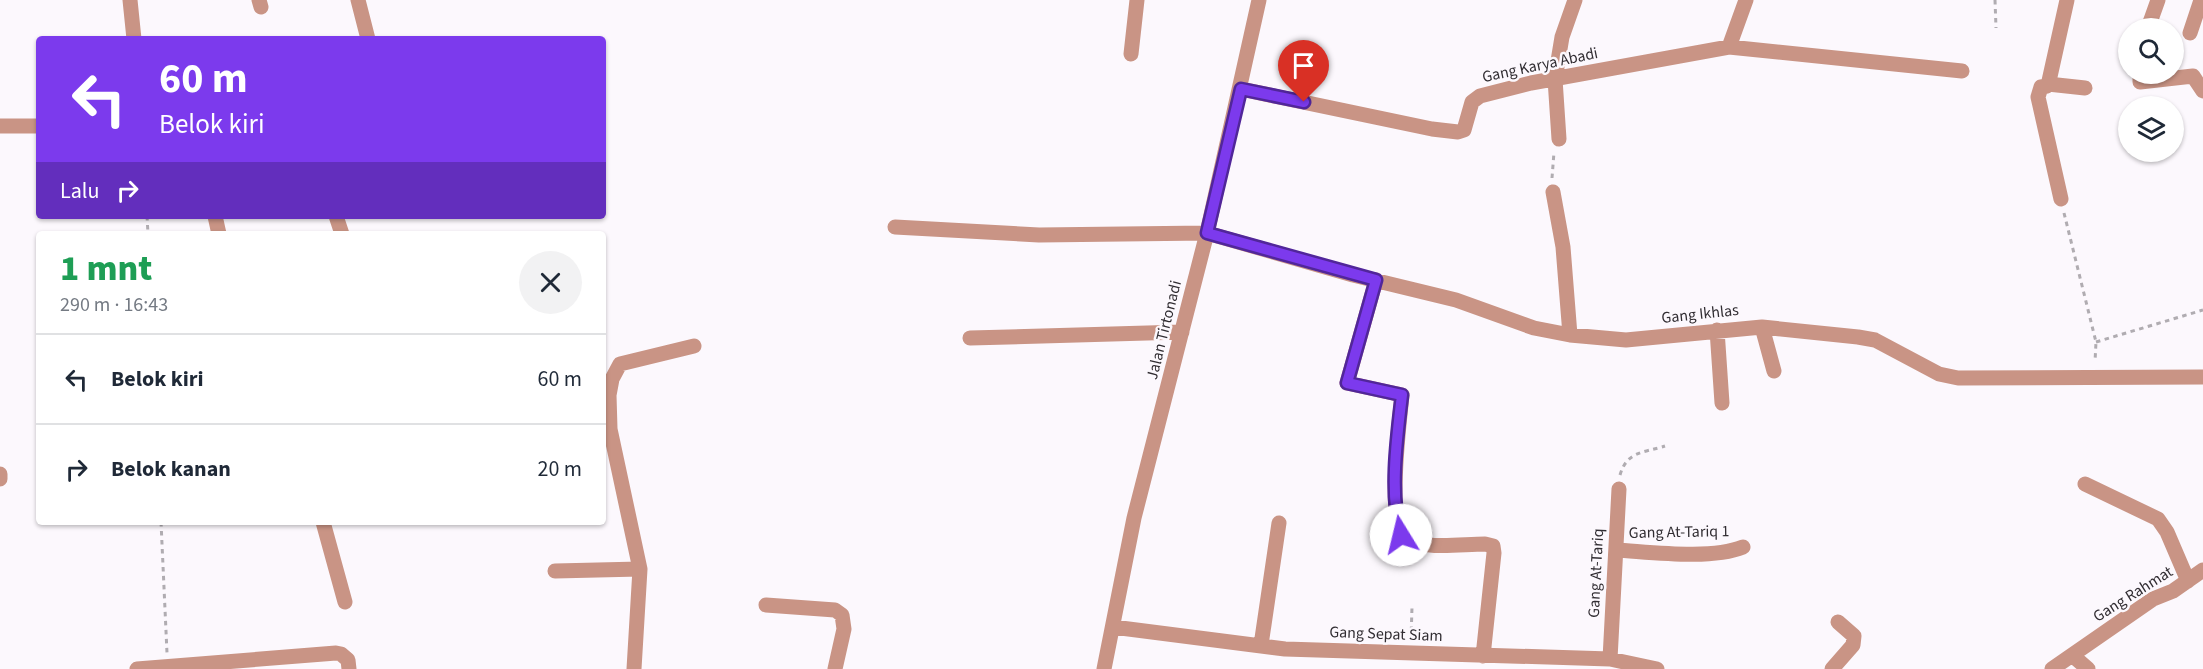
<!DOCTYPE html>
<html lang="id">
<meta charset="utf-8">
<style>
:root{--surface:#fff;--page:#f2f2f3;--text:#1f2937;--muted:#747a83;--line:#e0e1e3}
body{margin:0;font-family:"Source Sans 3",sans-serif;background:var(--page);color:var(--text);height:100vh;display:flex;flex-direction:column;font-size:22px;white-space:nowrap}
*{box-sizing:border-box;margin:0}
p{font-size:20px;color:var(--muted)}
.icon{flex:none;width:33px;height:33px;fill:none;stroke:currentColor;stroke-width:2;stroke-linecap:round;stroke-linejoin:round}
.map{position:relative;flex:1;overflow:hidden}
.details{position:absolute;left:36px;top:231px;width:570px;height:294px;display:flex;flex-direction:column;background:var(--surface);border-radius:6px;box-shadow:0 2px 4px #0004}
.details>*{flex:none}
.guide{position:absolute;left:36px;top:36px;width:570px;height:183px;border-radius:6px;box-shadow:0 2px 4px #0004;background:#7c3aed;color:#fff;overflow:hidden}
.controls{position:absolute;left:2118px;top:18px;display:grid;gap:12px}
.controls a{display:grid;place-items:center;width:66px;height:66px;border-radius:50%;background:var(--surface);box-shadow:0 2px 4px #0004;font-size:30px}
.pin{position:absolute;display:grid;place-items:center;width:51px;height:51px;color:#fff;margin:-62px -26px;border-radius:50% 50% 50% 0;rotate:-45deg;box-shadow:0 0 6px #0007}
.pin .icon{rotate:45deg}
.me{position:absolute;width:66px;margin:-33px;rotate:351deg;stroke-linejoin:round;filter:drop-shadow(0 0 4px #0008)}
.turn{display:flex;align-items:center;gap:21px;height:126px;padding:0 24px;font-size:27px}
.turn .icon{width:78px;height:78px;stroke-width:2.5}
.turn b{display:block;font-size:42px;line-height:51px}
.then{display:flex;align-items:center;height:57px;padding:0 24px;background:#0003;gap:12px;font-size:22px}
.round{display:grid;place-items:center;flex:none;width:63px;height:63px;border-radius:32px;background:var(--page)}
.head{display:flex;align-items:center;justify-content:space-between;height:102px;padding:0 24px}
h1{font-size:36px;font-weight:800;line-height:45px;color:#1e9e55}
ul{padding:0;list-style:none}
li{display:flex;align-items:center;gap:18px;height:90px;padding:0 24px;border-top:2px solid var(--line)}
li div{flex:1}
li b{display:block;font-size:22px}
li em{font-style:normal}
.map>svg:first-child{display:block}
</style>
<div class="map">
<svg width="2203" height="669" viewBox="0 0 2203 669">
<rect width="100%" height="100%" fill="#fcf8fd"/>
<g fill="none" stroke-linecap="round" stroke-linejoin="round">
<path stroke="#b0acb1" stroke-width="3" stroke-dasharray="4.5 4.5" stroke-linecap="butt" d="M1995,0L1996,28
M1552,178L1554,152
M2064,213L2096,342L2095,362
M147,216L148,234
M2096,342L2203,310
M1620,475C1627,451 1643,453 1665,446
M161,522L167,653
M1411,640L1412,607"/>
<path stroke="#c99485" stroke-width="15" d="M130,0L134,39
M259,0L261,7
M358,0L368,39
M2148,28L2158,0
M2190,33L2201,0
M1729,47L1746,0
M1131,54L1137,0
M2140,74V82L2193,76L2203,91
M2048,84L2085,88
M1241,89L1432,129L1458,132L1464,130L1472,102L1480,96L1531,83L1729,47L1962,71
M0,126H39
M1559,139L1555,79L1562,37L1575,0
M1553,192L1563,247L1570,335
M2061,199L2038,97L2041,87L2047,86L2049,81L2067,0
M215,216L219,234
M336,216L342,234
M895,227L1039,235L1207,233L1353,275L1456,300L1534,328L1570,335L1626,340L1762,327L1858,337L1875,340L1939,374L1958,378L2203,377
M1376,280L1347,383L1402,395C1400,418 1385,528 1407,539C1428,550 1461,544 1485,544L1493,546L1494,553L1483,656
M1762,327L1774,371
M1717,330L1722,403
M970,338L1182,332
M0,474V479
M2085,484L2158,519L2167,532L2188,581
M323,522L345,602
M1616,550C1651,552 1711,560 1743,547
M555,571L640,569
M766,605L835,610L842,615L844,629L835,669
M1113,627L1285,649L1610,659L1657,669
M1261,645L1279,523
M2072,655L2088,669
M1610,659L1619,489
M137,669L336,653L341,654L348,660L349,669
M634,669L640,569L610,429L609,395L612,379L620,364L694,346
M1104,669L1134,518L1207,233L1259,0
M1832,669L1853,645L1854,636L1838,622
M2052,669L2153,599L2173,591L2203,570"/>
</g>
<g fill="none" stroke-linecap="round" stroke-linejoin="round">
<defs>
<path id="route" d="M1304,102L1241,89L1207,233L1376,280L1347,383L1402,395C1397,436 1389,495 1401,535"/>
</defs>
<use href="#route" stroke="#51269a" stroke-width="15"/>
<use href="#route" stroke="#7c3aed" stroke-width="10"/>
</g>
<g text-anchor="middle" dominant-baseline="central" stroke-width="5" stroke-linejoin="round" paint-order="stroke">
<g font-size="16" fill="#312d32" stroke="#fcf8fd">
<text transform="translate(1540 65) rotate(-12)">Gang Karya Abadi</text>
<text transform="translate(1700 314) rotate(-6)">Gang Ikhlas</text>
<text transform="translate(1164 330) rotate(-76)">Jalan Tirtonadi</text>
<text transform="translate(1679 532) rotate(-1)">Gang At-Tariq 1</text>
<text transform="translate(1596 573) rotate(-87)">Gang At-Tariq</text>
<text transform="translate(2133 594) rotate(-32)">Gang Rahmat</text>
<text transform="translate(1386 634) rotate(2)">Gang Sepat Siam</text>
</g>
</g>
</svg>
<div class="controls">
<a><svg class="icon" aria-label="search" viewBox="0 0 24 24"><circle cx="10" cy="10" r="6"/><path d="M15 15l6 6"/></svg></a>
<a><svg class="icon" aria-label="layers" viewBox="0 0 24 24"><path d="M12 4l9 5-9 5-9-5zM3 14l9 5 9-5"/></svg></a>
</div>
<div class="pin" style="left:1304px;top:102px;background:#d93025"><svg class="icon" aria-label="arrive" viewBox="0 0 24 24"><path d="M6 21V4h12l-3 4 3 4H6"/></svg></div>
<svg class="me" style="left:1401px;top:535px" viewBox="-20 -20 40 40"><circle r="19" fill="#fff"/><path d="M0-13L10 11 0 6-10 11z" fill="#7c3aed"/></svg>
<div class="guide">
<div class="turn"><svg class="icon" aria-label="left" viewBox="0 0 24 24"><path d="M17 20v-9H6M10 6l-5 5 5 5"/></svg><div><b>60 m</b>Belok kiri</div></div>
<div class="then">Lalu<svg class="icon" aria-label="right" viewBox="0 0 24 24"><path d="M7 20v-9h11M14 6l5 5-5 5"/></svg></div>
</div>
<section class="details">
<div class="head"><div><h1>1 mnt</h1><p>290 m · 16:43</p></div><a class="round"><svg class="icon" aria-label="close" viewBox="0 0 24 24"><path d="M6 6l12 12M18 6L6 18"/></svg></a></div>
<ul>
<li><svg class="icon" aria-label="left" viewBox="0 0 24 24"><path d="M17 20v-9H6M10 6l-5 5 5 5"/></svg><div><b>Belok kiri</b></div><em>60 m</em></li>
<li><svg class="icon" aria-label="right" viewBox="0 0 24 24"><path d="M7 20v-9h11M14 6l5 5-5 5"/></svg><div><b>Belok kanan</b></div><em>20 m</em></li>
</ul>
</section>
</div>
